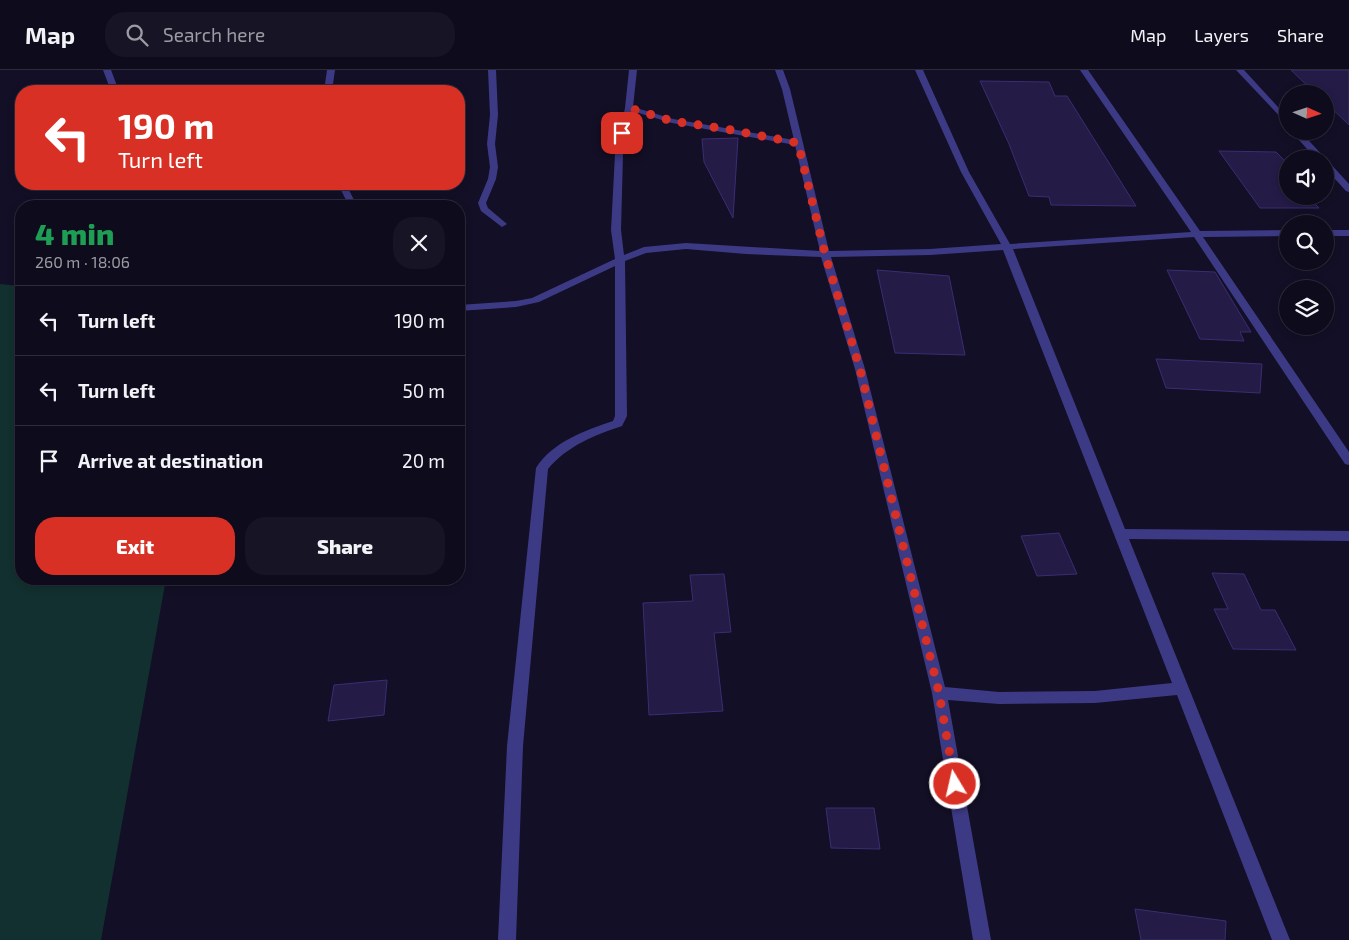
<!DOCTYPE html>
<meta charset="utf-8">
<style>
:root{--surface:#0e0b1c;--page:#171425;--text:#f1f3f6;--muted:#9b9ba3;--line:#2e2b3b;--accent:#d93025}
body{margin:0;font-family:"Exo 2",sans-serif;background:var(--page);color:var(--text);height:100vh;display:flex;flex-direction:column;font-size:19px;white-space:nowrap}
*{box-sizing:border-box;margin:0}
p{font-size:16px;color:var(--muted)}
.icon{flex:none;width:28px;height:28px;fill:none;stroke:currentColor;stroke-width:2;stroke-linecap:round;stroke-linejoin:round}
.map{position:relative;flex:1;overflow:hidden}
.drawer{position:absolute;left:15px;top:130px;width:450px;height:385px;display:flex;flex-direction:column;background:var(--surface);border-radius:20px;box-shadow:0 2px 8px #0003,0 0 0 1px var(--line)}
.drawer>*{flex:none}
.hud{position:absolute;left:15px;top:15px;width:450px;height:105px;border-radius:20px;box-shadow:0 2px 8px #0003,0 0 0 1px var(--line);background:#d93025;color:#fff;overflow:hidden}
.needle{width:32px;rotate:93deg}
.buttons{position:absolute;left:1279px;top:15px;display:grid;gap:10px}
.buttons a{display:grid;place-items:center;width:55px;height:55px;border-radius:50%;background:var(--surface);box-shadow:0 2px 8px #0003,0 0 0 1px var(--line);font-size:25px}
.pin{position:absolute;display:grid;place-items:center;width:42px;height:42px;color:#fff;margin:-21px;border-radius:10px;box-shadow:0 2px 8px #0006}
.me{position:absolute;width:55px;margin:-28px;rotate:351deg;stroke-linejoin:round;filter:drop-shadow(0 0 4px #0008)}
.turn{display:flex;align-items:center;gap:18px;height:105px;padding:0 20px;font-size:22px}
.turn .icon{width:65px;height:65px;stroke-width:2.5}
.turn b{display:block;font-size:35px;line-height:42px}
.round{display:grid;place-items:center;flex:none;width:52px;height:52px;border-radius:20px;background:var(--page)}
.head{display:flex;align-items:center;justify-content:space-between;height:85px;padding:0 20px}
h1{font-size:30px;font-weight:800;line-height:38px;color:#1e9e55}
.action{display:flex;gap:10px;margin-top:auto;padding:10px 20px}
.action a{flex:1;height:58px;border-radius:20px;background:var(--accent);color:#fff;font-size:20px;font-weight:800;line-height:58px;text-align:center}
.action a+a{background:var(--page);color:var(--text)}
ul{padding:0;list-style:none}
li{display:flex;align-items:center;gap:15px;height:70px;padding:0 20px;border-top:1px solid var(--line)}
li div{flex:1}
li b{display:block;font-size:19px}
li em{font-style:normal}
header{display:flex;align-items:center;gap:30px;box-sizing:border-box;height:70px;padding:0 25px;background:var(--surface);border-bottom:1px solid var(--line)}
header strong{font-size:24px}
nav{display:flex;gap:28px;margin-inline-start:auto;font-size:18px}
.search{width:350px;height:45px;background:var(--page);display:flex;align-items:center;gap:12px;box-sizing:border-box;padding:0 18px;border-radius:20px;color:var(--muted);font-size:19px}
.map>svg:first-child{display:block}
</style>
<header>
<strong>Map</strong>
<div class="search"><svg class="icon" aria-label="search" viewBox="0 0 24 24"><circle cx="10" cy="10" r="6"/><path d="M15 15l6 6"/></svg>Search here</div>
<nav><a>Map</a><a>Layers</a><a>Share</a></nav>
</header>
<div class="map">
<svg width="1349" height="870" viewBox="0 0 1349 870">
<rect width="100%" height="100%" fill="#130f26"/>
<path fill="#12302f" d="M0,214L21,216V509H166L101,870H0Z"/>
<path fill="#241b47" stroke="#3b2d73" d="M1291,0H1349V55L1325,32V24H1316Z
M980,11L1049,12L1055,26H1067L1136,136L1051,135L1049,127L1029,126L1009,74Z
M738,68L733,148L704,92L702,69Z
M1219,81L1276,82L1288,94V126H1319L1320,127L1309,128L1319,138H1260Z
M877,200L949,206L965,285L895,283Z
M1167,200L1215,202L1251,262H1240L1244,271L1200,269Z
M1156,289L1262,294L1260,323L1166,318Z
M1059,463L1077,504L1037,506L1021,466Z
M1212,503L1244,504L1261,540H1275L1296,580L1233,579L1214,539H1228Z
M724,504L731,562L714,563L723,641L649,645L643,533L693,531L690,505Z
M387,610L384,645L328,651L334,615Z
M826,738H874L880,779L831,778Z
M1135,839L1226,851L1225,870H1141Z"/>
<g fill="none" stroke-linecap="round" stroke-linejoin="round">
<path fill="#3d3a85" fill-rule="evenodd" d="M103,0H111L119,21H111Z
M327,0H335L332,21H324Z
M488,0H496L498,45L495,74L498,97L496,109L486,133L488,138L507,154L502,157L481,141L478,133L488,109L490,97L487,74L490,45Z
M629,0H637L633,37L673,49L794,70L782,19L775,0H783L790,19L829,181L930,179L1001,174L961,102L915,0H923L969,102L1010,174L1191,162L1080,0H1088L1200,161L1288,160V166L1203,167L1349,382V395L1345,394L1194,167L1013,179L1125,459L1349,461V471L1129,469L1290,870H1272L1177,625L1095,633L999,634L948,630L991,870H973L932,623L855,299L821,187L746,184L686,179L646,183L625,191L627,346L622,356C595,365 567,376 548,399L523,676L516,870H498L507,676L536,398C552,372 586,360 613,351L615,346V196L539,232L516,237L459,241V235L516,231L532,228L615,189L611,160L615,84L625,38ZM632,41L672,53L795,75L820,181L686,173L644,177L624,185L621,160L623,84ZM1003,180L1172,613L1095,621L999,622L945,617L865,299L831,187L930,185Z
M1236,0H1244L1288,48V55Z
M1291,61H1300L1324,87L1325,89H1316Z
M1325,90L1328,91L1349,114V122L1346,121L1325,98Z
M338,114H346L357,136H349Z
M1325,160H1349V166H1325Z"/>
</g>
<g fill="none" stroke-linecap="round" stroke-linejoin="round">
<path stroke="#d93025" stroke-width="9" stroke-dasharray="0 16.2" d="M622,63L629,38L672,51L726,59L798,73L825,184L860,299L939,623L955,714"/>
</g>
</svg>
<div class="buttons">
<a><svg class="needle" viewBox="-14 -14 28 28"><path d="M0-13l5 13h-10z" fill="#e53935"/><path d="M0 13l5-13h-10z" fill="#9b9ba3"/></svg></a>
<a><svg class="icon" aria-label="sound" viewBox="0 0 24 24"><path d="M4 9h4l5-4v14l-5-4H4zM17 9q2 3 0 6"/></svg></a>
<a><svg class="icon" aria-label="search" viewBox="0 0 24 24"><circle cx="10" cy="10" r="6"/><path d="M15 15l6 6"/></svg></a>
<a><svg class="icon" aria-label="layers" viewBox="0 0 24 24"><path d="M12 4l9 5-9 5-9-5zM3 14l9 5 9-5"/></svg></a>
</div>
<div class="pin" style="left:622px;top:63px;background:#d93025"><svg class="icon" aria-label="arrive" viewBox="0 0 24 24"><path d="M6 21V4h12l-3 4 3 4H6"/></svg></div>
<svg class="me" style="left:955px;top:714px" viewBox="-20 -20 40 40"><circle r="17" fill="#d93025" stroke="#fff" stroke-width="3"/><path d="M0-11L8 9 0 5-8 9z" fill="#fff"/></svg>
<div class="hud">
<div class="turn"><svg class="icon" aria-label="left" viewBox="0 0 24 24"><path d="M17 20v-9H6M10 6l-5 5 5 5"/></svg><div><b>190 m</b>Turn left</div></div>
</div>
<section class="drawer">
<div class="head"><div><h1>4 min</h1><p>260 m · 18:06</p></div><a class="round"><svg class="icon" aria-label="close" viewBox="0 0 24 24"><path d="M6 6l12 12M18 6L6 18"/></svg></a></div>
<ul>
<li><svg class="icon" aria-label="left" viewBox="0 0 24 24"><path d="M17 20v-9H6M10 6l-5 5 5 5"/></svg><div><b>Turn left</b></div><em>190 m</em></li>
<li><svg class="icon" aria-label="left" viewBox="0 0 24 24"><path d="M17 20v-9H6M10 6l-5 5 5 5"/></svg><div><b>Turn left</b></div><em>50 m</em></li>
<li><svg class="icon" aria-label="arrive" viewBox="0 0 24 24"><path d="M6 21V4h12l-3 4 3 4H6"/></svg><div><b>Arrive at destination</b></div><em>20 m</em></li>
</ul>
<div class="action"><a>Exit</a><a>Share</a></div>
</section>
</div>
